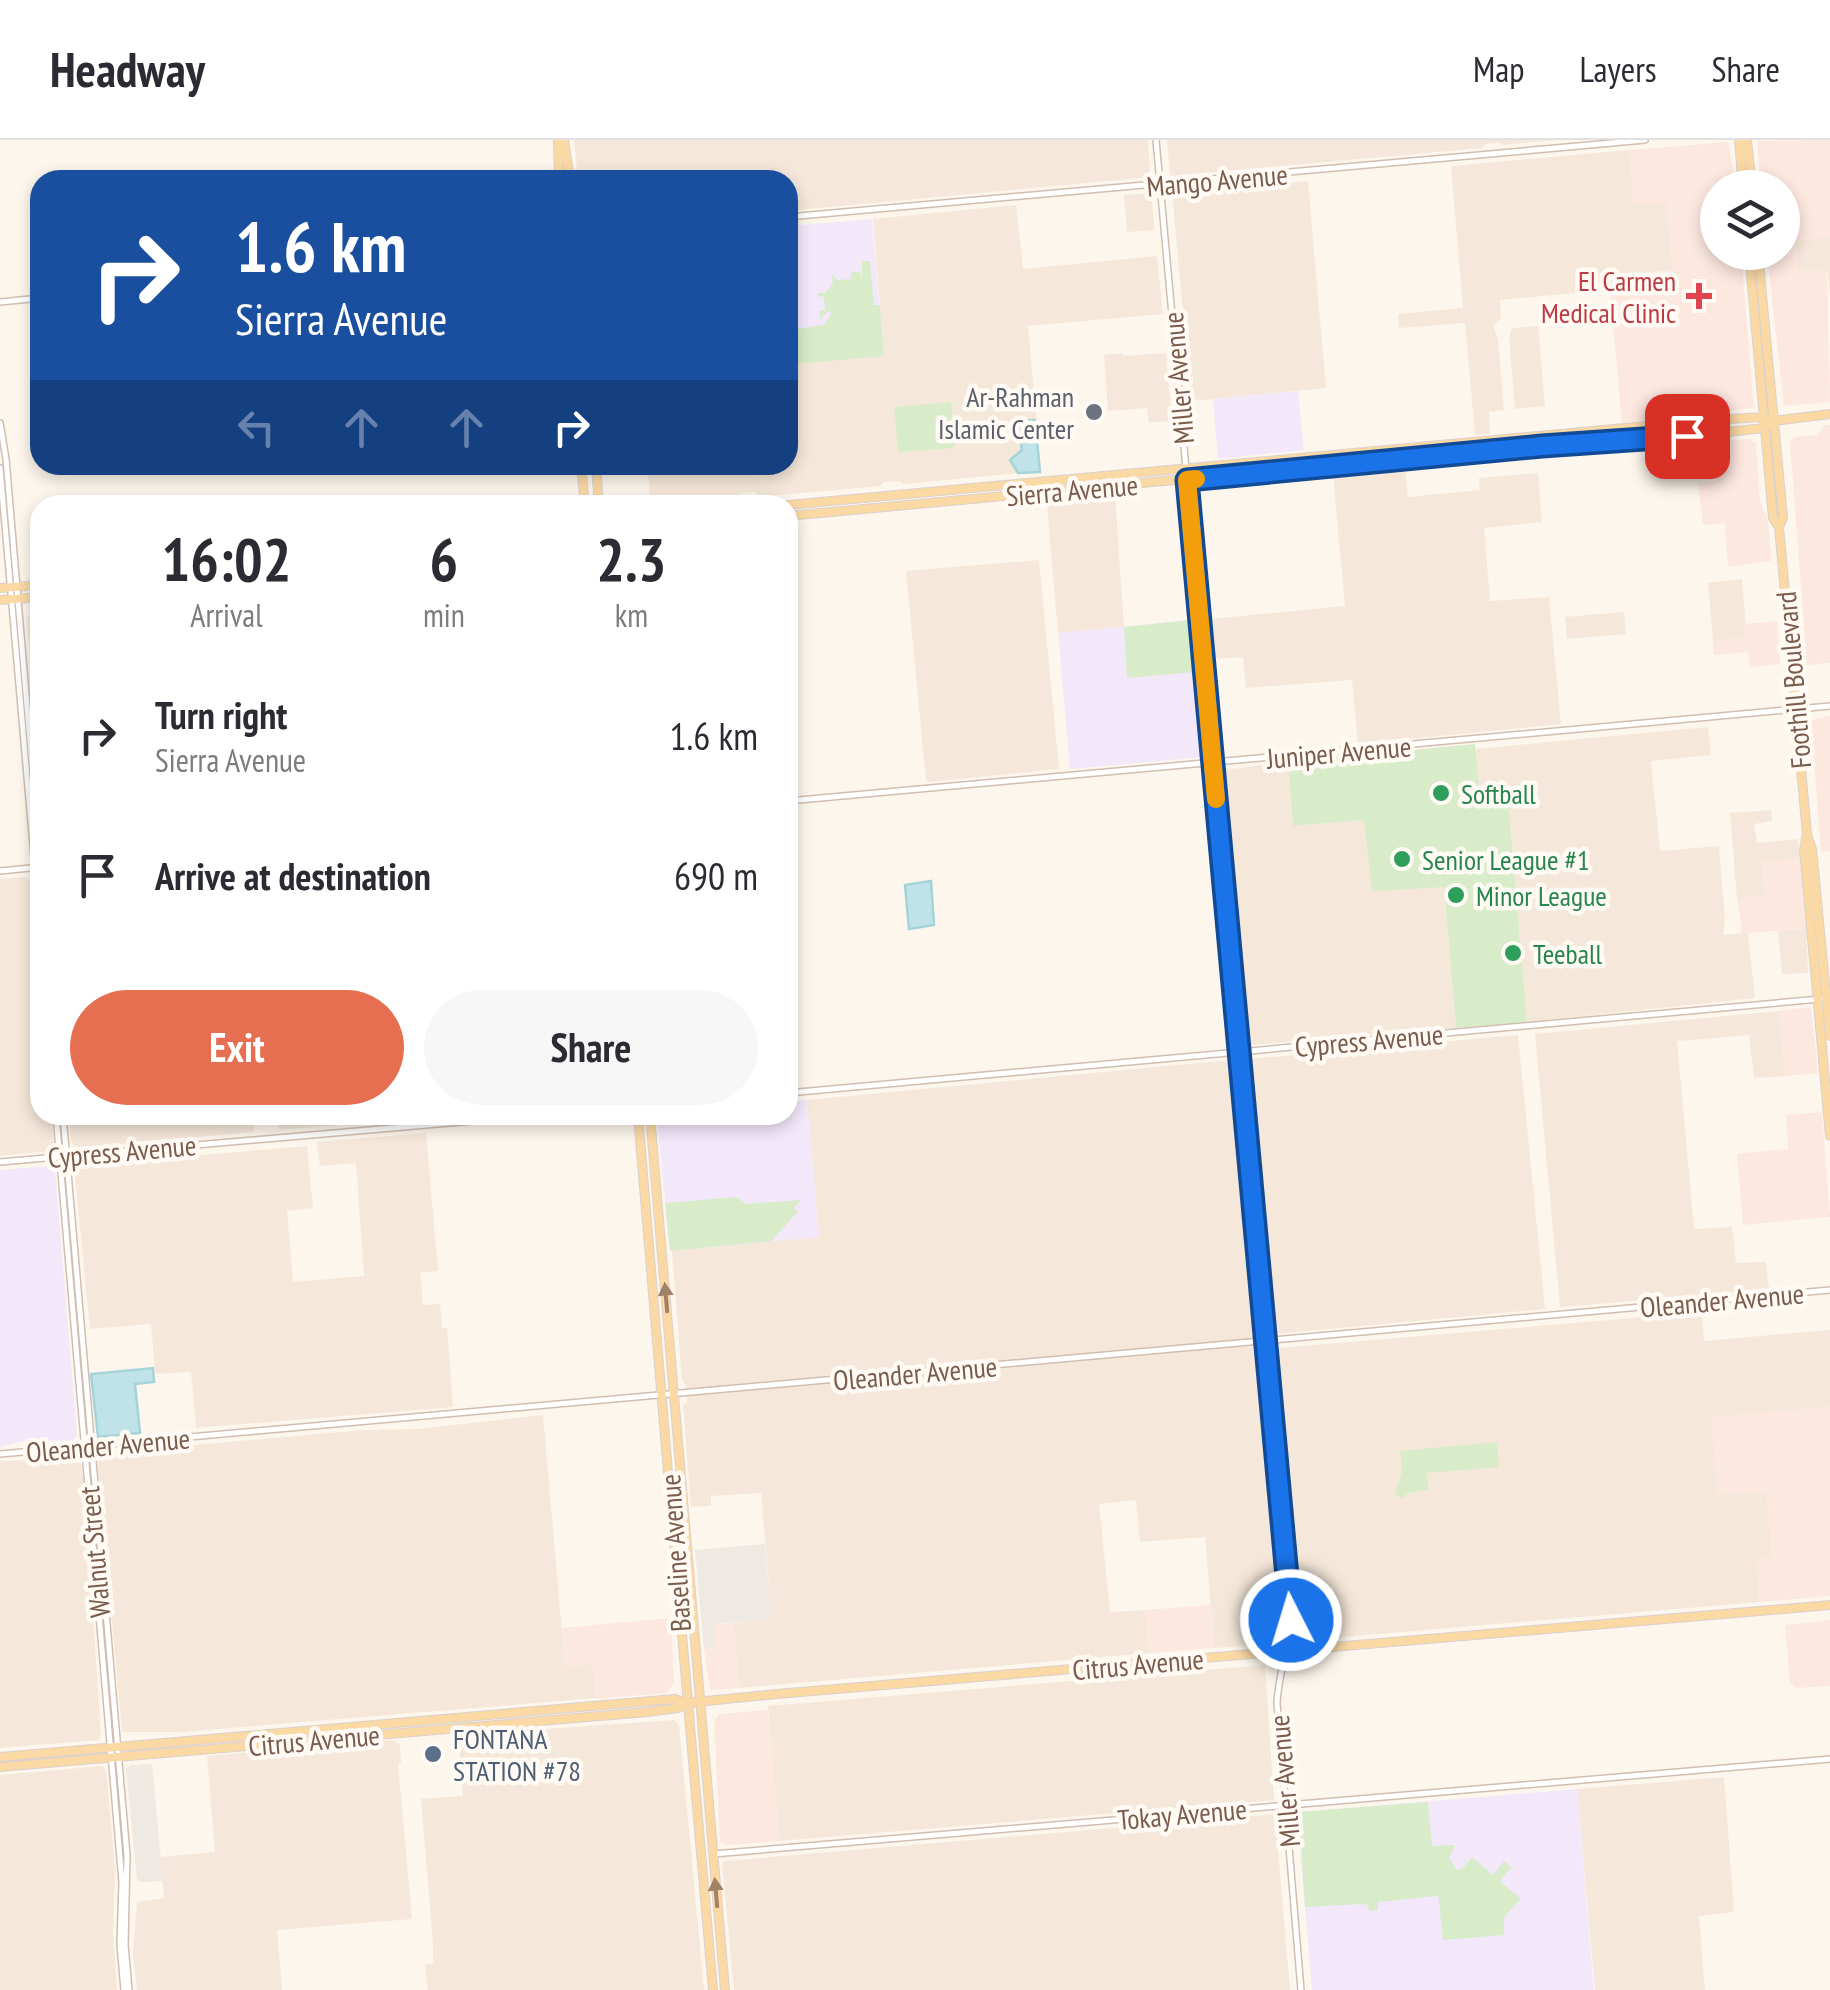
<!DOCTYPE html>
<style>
:root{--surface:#fff;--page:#f7f7f7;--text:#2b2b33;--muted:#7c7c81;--line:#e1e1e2;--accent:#e76f51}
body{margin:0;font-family:"PT Sans Narrow",sans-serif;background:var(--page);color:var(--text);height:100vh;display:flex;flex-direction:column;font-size:38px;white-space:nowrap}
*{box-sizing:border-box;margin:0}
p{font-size:32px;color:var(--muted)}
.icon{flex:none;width:55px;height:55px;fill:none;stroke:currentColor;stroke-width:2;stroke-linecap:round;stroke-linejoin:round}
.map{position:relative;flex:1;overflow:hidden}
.sheet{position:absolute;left:30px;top:355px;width:768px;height:630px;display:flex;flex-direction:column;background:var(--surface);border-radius:30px;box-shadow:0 5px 15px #0003}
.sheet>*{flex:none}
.banner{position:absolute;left:30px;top:30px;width:768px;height:305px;border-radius:30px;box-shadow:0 5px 15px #0003;background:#1a4fa0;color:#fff;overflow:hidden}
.tools{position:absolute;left:1700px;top:30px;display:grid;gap:20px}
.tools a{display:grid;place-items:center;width:100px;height:100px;border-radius:50%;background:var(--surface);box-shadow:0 5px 15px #0003;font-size:50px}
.pin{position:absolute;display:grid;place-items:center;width:85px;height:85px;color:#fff;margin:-42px;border-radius:20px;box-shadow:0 5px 15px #0006}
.me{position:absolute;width:110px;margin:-55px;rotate:355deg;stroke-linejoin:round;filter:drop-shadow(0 0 8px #0008)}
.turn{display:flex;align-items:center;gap:35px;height:210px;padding:0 40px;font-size:45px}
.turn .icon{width:130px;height:130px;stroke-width:2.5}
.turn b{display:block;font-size:70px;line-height:85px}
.lanes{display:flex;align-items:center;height:95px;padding:0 40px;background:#0003;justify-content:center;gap:50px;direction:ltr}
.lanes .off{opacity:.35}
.eta{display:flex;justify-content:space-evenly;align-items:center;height:170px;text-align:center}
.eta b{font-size:60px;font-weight:800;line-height:70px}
.button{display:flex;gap:20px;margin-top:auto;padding:20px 40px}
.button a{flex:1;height:115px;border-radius:60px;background:var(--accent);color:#fff;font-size:40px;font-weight:800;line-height:115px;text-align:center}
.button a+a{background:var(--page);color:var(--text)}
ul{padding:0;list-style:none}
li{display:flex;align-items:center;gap:30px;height:140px;padding:0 40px}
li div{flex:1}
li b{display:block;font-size:38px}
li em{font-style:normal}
header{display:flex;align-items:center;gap:60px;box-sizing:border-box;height:140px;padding:0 50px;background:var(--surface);border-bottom:2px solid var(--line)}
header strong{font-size:48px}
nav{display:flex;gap:55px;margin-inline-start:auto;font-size:35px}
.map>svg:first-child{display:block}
</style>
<header>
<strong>Headway</strong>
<nav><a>Map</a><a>Layers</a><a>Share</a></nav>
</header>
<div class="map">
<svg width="1830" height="1850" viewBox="0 0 1830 1850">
<rect width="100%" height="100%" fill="#fdf6ec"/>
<path fill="#f5e8da" d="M574,0H1148L1150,37L788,71V40H578Z
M1167,0H1556L1503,5L1499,3L1485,4L1482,8L1170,36Z
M1629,10L1634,64L1667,61L1673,130L1607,137L1608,150L1500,160L1501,178L1493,185L1498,199L1504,270L1489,272L1490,294L1475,295L1465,183L1399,188L1398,174L1463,168L1451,26Z
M1308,41L1326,248L1191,261L1172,52Z
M1151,53L1155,90L1127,92L1124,55Z
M1016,65L1023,129L1157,116L1163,174L1028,186L1041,331L904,344L900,341L884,342L880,346L759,357L755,352L738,354L735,358L651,365L647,325H788V225L884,215L873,79Z
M1830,97V155L1827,130L1798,132L1795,100Z
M1538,186L1545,266L1515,269L1509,198L1512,188Z
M1122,213L1123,216L1166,213L1172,281L1149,283L1147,268L1108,271L1104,215Z
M1405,328L1408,357L1480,350L1479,338L1538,333L1542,382L1484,388L1490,461L1549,457L1561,584L1358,604L1352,540L1246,548L1243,517L1214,519L1211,479L1345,466L1333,335Z
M1115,355L1124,487L1058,493L1047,366L1050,362Z
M1039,420L1059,629L929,642L926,640L906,431Z
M1742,439L1747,498L1713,501L1708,443Z
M34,467H40V588L35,582L27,479Z
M1624,472L1626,494L1567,499L1565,477Z
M1708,587L1711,615L1651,621L1660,711L1719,706L1725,779L1723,795L1748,793L1755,858L1527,882L1508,658L1480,659L1475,609Z
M1288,622L1293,686L1364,680L1444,747L1456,888L1250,905L1224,630Z
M1771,670L1772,681L1754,684L1757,703L1798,699L1800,719L1762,723L1766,756L1737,759L1730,673Z
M26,737L31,741L40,826V975H51L54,1006L50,1011L0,1016V739Z
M1806,788L1808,833L1782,834L1778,791Z
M1779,871L1786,936L1754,938L1749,895L1677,901L1694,1089L1732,1087L1736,1123L1766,1122L1769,1150L1560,1167L1535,894Z
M1518,895L1545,1169L1275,1194L1250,919Z
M1230,920L1245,1052L1269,1341L1266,1360L1272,1366L1283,1478L1281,1499L1276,1504L1214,1508L1205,1397L1140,1402L1136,1360L1099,1364L1110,1472L1145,1470L1149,1513L739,1548L733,1483L772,1479L761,1353L711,1356V1366L691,1367L683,1265L687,1263L686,1245L682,1241L672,1110L819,1097L807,960Z
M69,975H253L254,992L76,1008L71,1002Z
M278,975H459L279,990Z
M426,993L438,1131L420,1133L423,1165L440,1164L442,1188H447L453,1267L196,1288L191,1232L155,1234L151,1184L90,1189L74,1026L307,1006L313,1068L287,1071L293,1142L364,1136L356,1023L320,1026L317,1002Z
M1702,1172L1704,1201L1830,1190V1267L1711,1278L1767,1351L1772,1417L1757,1419L1760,1462L1306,1500L1279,1208Z
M543,1275L565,1526L593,1524L596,1558L182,1592H122L97,1318L103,1313L363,1290L418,1289Z
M76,1318L81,1324L85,1355L101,1595L99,1600L0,1608V1321Z
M1265,1525L1274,1660L779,1701L768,1566Z
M674,1580L679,1585L704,1850H428L425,1825L433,1823V1802L421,1659L463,1656L458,1595Z
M392,1600L400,1604L401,1623L398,1624L412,1779L277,1790L282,1850H137L133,1815L137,1762L164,1758L160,1717L215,1712L207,1616Z
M102,1626L106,1630L115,1727L113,1792L117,1850H0V1635Z
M1724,1637L1734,1772L1699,1776L1705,1850H1595L1577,1649Z
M1275,1674L1290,1850H734L722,1723L725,1721Z"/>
<path fill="#fde8e0" d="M1830,0V97L1795,101L1798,132L1827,130L1830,262L1784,266L1767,113L1782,112V48L1761,47L1757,1Z
M1729,2L1735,47L1718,48V112L1741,113L1754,268L1622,283L1609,139L1673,130L1667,62L1634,64L1629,10Z
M1825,285H1830V523L1807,525L1790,302L1795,297L1817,295Z
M1750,299L1756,303L1760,362L1768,379L1771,421L1728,427L1725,383L1703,385L1698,343L1716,341L1712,302Z
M1777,481L1780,524L1750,527L1748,512L1714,515L1713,501L1746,498L1745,484Z
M1830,576V711L1821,712L1811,580Z
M1800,719L1806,788L1740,794L1742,785L1737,759L1766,756L1762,722Z
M1811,867L1818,933L1786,936L1779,871Z
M1822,972L1830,1077L1743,1085L1737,1014L1788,1009L1786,975Z
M1830,1267V1456L1760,1462L1756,1419L1772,1416L1767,1351L1718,1355L1711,1278Z
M1210,1465L1214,1508L1149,1513L1145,1470Z
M671,1478L674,1543L667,1553L596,1559L593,1524L565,1527L562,1488Z
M1830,1480V1546L1796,1548L1790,1543L1785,1485Z
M733,1483L739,1548L710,1550L704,1509L716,1508L714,1484Z
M768,1570L779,1701L726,1705L720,1701L714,1581L719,1574Z"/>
<path fill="#efe9e4" d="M765,1404L772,1479L715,1484L716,1508L704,1509L695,1410Z
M152,1624L163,1741L140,1742L137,1739L126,1629L131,1625Z"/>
<path fill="#f3e8fa" d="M872,79L884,216L788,225V86Z
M1298,251L1304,310L1218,319L1213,259Z
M1190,480L1204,617L1070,629L1058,493Z
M807,960L819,1097L670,1111L657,979L660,975H788V962Z
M49,1026L55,1031L77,1296L73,1301L27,1300L0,1307V1030Z
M1577,1649L1594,1850H1312L1297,1674L1299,1672Z"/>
<path fill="#d8ecc9" d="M862,121H870L874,165H880L884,216L788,225V182L798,189L824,185L832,173L828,171L820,180L819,171L825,170L824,157L818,156L817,153H825L833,143L832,134L837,140L851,139V132H860L862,141Z
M951,262L955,305L952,308L900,312L898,310L894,267Z
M1190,480L1194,532L1127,538L1124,487Z
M1475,604L1480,658H1508L1527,882L1456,888L1444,747L1372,751L1364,680L1293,686L1288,622Z
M737,1057L746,1064L801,1060L794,1068L798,1071L772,1101L670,1111L665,1063Z
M1497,1302L1499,1327L1427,1333L1428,1350L1408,1353L1402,1359L1395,1354L1402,1331L1400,1311Z
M1428,1662L1432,1706L1455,1705L1449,1718L1457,1730L1463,1728L1472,1717L1493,1735L1504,1721L1512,1727L1500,1741L1521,1759L1504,1777V1795L1443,1800L1438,1752L1437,1756L1378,1762V1770L1369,1771L1368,1765L1362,1764L1305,1767L1299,1672Z"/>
<path fill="#bfe3e8" stroke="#a5d3da" stroke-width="2.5" d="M1035,280L1040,332L1018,333L1010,320L1022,310L1018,281Z
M931,741L934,785L909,789L905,745Z
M153,1228L154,1242L135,1244L140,1293L98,1297L91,1234Z"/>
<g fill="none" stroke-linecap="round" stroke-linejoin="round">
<defs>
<path id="minor" d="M1156,0L1290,1468C1292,1502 1278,1531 1277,1564L1301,1850
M788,77L1645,0
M0,162L40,158
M0,283L6,319L40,718
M0,328L40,785
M788,661L1830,566
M0,731L40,727
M788,953L1820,859
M56,975L122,1742L120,1804L124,1850
M63,975L127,1715L125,1805L129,1850
M0,1022L543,975
M0,1314L1830,1150
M713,1714L1830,1619"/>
<path id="major" d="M558,0L559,40
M564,0L570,40
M1739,0L1743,48
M1747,0L1752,48
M1749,112L1773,378L1779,387L1807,694L1804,710L1830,996
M1758,112L1783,378L1779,387
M581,325L585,365
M596,325L599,365
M788,365L1712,280L1764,277L1773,281
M788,376L1542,306L1726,292L1765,288L1773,281L1830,274
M0,448L40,445
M0,460L40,457
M1808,698L1812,709L1830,896
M638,975C663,1267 686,1558 713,1850
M650,975L725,1850
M0,1617L675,1559L686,1563
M0,1627L647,1572L678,1568L686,1563L777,1554L1830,1465"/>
</defs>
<use href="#minor" stroke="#d1beb0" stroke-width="8"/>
<use href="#major" stroke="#dad1cd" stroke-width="10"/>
<use href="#minor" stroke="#fff" stroke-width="5"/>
<use href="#major" stroke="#fbd9a5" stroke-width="8"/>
</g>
<defs><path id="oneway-solid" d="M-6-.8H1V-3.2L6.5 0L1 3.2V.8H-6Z" transform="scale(2.5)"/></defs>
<g fill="#a18267">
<use href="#oneway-solid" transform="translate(666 1158) rotate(-95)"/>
<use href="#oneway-solid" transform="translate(716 1753) rotate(-95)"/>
</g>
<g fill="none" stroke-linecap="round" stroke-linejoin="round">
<defs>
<path id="route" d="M1291,1480L1187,340L1542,306L1687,296"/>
</defs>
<use href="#route" stroke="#114b97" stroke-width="25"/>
<use href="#route" stroke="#1a73e8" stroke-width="18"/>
<path stroke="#f59e0b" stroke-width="18" d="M1196,339L1187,340L1216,659"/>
</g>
<path fill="#e0444e" stroke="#fffaf3" stroke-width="4" d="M1694 141h10v10h10v10h-10v10h-10v-10h-10v-10h10z"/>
<circle fill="#6b7280" stroke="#fffaf3" stroke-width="4" cx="1094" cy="272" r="10"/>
<g fill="#2e9e5b" stroke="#fffaf3" stroke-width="4">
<circle cx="1441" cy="653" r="10"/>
<circle cx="1402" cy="719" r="10"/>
<circle cx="1456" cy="755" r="10"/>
<circle cx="1513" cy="813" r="10"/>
</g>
<circle fill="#5c6f8a" stroke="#fffaf3" stroke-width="4" cx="433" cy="1614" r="10"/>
<g text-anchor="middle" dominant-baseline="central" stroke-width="9" stroke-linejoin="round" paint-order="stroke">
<g font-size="28" fill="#7a5c4d" stroke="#fffaf3">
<text transform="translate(1217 40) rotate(-5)">Mango Avenue</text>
<text transform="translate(1178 238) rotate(-95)">Miller Avenue</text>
<text transform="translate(1072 350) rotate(-5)">Sierra Avenue</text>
<text transform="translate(1793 540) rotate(-95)">Foothill Boulevard</text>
<text transform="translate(1339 612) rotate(-5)">Juniper Avenue</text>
<text transform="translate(1369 900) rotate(-5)">Cypress Avenue</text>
<text transform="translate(122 1011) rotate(-5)">Cypress Avenue</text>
<text transform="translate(1722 1160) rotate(-5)">Oleander Avenue</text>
<text transform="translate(915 1233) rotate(-5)">Oleander Avenue</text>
<text transform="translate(108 1305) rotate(-5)">Oleander Avenue</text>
<text transform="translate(94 1412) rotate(-95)">Walnut Street</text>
<text transform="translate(675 1413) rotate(-94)">Baseline Avenue</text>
<text transform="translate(1138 1524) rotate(-5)">Citrus Avenue</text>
<text transform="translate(314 1600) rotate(-5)">Citrus Avenue</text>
<text transform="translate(1284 1641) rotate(-95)">Miller Avenue</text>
<text transform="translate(1182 1674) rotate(-5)">Tokay Avenue</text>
</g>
<g font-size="28" fill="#be3a42" stroke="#fffaf3" text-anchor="end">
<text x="1676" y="140">El Carmen<tspan x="1676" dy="32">Medical Clinic</tspan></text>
</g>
<g font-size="28" fill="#5b616d" stroke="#fffaf3" text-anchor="end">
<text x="1074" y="256">Ar-Rahman<tspan x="1074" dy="32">Islamic Center</tspan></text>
</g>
<g font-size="28" fill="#27864d" stroke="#fffaf3" text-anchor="start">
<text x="1461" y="653">Softball</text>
<text x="1422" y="719">Senior League #1</text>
<text x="1476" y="755">Minor League</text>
<text x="1533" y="813">Teeball</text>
</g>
<g font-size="28" fill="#4e5e75" stroke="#fffaf3" text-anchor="start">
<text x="453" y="1598">FONTANA<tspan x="453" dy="32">STATION #78</tspan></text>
</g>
</g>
</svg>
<div class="tools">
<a><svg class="icon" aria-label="layers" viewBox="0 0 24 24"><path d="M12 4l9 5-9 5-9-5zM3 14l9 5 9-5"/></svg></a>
</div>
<div class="pin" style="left:1687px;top:296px;background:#d93025"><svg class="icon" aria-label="arrive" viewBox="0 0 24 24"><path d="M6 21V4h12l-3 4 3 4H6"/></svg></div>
<svg class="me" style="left:1291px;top:1480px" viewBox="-20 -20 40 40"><circle r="17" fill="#1a73e8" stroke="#fff" stroke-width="3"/><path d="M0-11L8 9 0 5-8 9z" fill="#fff"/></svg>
<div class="banner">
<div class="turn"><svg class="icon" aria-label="right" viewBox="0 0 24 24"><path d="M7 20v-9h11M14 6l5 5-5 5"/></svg><div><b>1.6 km</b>Sierra Avenue</div></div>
<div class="lanes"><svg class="icon off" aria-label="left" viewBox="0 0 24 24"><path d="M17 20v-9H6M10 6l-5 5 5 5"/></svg><svg class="icon off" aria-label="ahead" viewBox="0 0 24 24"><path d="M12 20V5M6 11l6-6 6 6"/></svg><svg class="icon off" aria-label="ahead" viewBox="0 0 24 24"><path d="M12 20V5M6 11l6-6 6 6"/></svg><svg class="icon" aria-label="right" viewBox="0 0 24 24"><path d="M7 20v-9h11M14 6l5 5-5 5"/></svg></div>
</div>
<section class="sheet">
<div class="eta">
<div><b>16:02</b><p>Arrival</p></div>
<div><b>6</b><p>min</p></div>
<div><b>2.3</b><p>km</p></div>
</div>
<ul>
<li><svg class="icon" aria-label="right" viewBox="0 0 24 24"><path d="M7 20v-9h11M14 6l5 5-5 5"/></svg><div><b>Turn right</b><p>Sierra Avenue</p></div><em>1.6 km</em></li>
<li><svg class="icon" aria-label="arrive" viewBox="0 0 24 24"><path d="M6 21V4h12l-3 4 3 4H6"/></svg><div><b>Arrive at destination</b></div><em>690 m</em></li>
</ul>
<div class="button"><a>Exit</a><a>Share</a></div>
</section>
</div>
